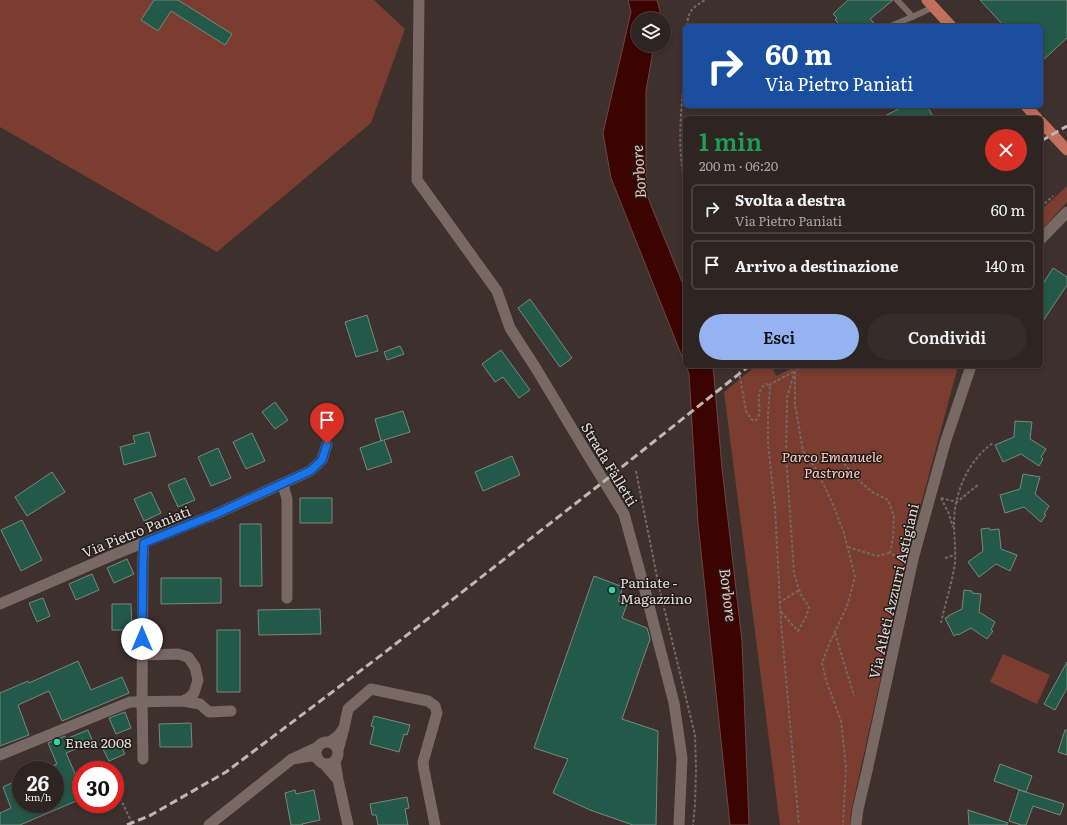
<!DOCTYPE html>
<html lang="it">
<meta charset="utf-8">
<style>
:root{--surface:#2e2422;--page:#362c2a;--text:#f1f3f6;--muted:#a7a4a5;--line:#494140;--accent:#95b2f1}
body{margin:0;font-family:Literata,serif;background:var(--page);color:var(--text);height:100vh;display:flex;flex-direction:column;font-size:15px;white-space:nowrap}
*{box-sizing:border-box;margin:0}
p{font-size:13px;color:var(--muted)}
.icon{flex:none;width:22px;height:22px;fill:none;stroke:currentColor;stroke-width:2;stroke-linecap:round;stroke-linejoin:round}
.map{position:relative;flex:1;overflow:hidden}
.details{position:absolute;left:683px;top:116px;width:360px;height:252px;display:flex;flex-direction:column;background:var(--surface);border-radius:6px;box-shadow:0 2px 6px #0003,0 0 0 1px var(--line)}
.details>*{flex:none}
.top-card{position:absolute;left:683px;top:24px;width:360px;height:84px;border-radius:6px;box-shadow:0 2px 6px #0003,0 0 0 1px var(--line);background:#1a4fa0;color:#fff;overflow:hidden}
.tools{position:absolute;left:631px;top:12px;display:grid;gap:8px}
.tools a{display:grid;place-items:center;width:40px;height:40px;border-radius:50%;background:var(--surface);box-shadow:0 2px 6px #0003,0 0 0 1px var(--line);font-size:20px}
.speed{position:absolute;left:12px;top:761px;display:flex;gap:8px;font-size:20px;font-weight:700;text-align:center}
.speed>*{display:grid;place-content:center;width:52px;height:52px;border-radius:50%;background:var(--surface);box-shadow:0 2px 6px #0003,0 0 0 1px var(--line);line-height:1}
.speed small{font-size:10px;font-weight:400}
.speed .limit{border:6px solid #d22;background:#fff;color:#111}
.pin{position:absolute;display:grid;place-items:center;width:34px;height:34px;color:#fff;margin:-41px -17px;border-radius:50% 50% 50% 0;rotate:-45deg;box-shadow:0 0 4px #0007}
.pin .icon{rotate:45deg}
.me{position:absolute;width:44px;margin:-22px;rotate:0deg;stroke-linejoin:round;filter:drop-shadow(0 0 3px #0008)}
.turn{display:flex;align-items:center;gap:14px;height:84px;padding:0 16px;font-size:18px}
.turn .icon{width:52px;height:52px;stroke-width:2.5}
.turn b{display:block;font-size:28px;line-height:34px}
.round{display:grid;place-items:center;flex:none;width:42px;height:42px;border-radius:21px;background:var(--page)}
.headline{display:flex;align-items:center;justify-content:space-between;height:68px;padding:0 16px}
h1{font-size:24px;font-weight:600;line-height:30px;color:#1e9e55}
.button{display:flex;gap:8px;margin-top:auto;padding:8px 16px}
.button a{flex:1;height:46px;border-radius:24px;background:var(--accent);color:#111;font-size:16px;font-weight:600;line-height:46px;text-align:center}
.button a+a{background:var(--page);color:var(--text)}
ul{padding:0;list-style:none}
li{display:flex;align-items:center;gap:12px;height:50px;margin:0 8px 6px;padding:0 8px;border:2px solid var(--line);border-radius:6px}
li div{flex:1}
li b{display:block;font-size:15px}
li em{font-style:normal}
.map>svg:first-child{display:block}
</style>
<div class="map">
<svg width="1067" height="825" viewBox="0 0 1067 825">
<rect width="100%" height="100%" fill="#3e302d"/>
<path fill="#7a3d2f" d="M0,0H374L405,29L371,123L217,252L0,127Z
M1067,186V202L1041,231V210Z
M756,366H772L776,376L796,366H958L911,542L851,812L850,825H780L724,392Z
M1003,654L1050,675L1037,704L990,682Z"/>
<path fill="#3b0400" stroke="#6e4541" d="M628,0H657L660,11L659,19H638V45H654L646,91V193L685,289V364L611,178L603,133L631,12Z
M686,366H713L722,468L742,641L749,825H730L698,523L689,374Z"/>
<path fill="#235948" stroke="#788881" d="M154,0H178L232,34L225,45L171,11L158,31L141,20Z
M848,0H893L870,19L877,26H841L835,20L837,18L833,14Z
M980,0H1067V38L1041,62V26H1004Z
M904,106H927L934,118H881Z
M1053,268L1067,277V285L1041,324V287Z
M530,299L572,358L560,367L518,308Z
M367,315L378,351L356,357L345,322Z
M400,346L404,354L387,360L384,352Z
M501,350L530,390L519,398L503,377L495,382L482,364Z
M275,402L288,420L275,429L262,412Z
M403,411L410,432L384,440L392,462L367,470L360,448L383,440L381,441L375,419Z
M1015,421L1032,422L1030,439L1046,449L1041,457L1043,459L1039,466L1021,454L1003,462L995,445L1014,437Z
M149,432L156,456L124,465L120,447L135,443L133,436Z
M252,433L265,461L246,469L233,442Z
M218,448L231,478L211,486L198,457Z
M512,456L520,475L483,491L475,472Z
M52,472L65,492L27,516L15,497Z
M1023,474L1040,477L1035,494L1049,506L1044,514L1046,515L1041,522L1024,507L1005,513L1000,495L1020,489Z
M185,478L195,500L178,507L168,485Z
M151,492L161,513L144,521L134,499Z
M300,498H332V523H300Z
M22,520L42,560L21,571L1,530Z
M240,524H261L262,586H240Z
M989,528L990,530L999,529L1001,549L1017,555L1010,571L996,564L979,577L968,562L983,551L981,529Z
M127,559L134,574L114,583L107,568Z
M92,574L99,590L76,600L69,584Z
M594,576L623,587L618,601L627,604L622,618L647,628L650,639L622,719L658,731L656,825H633L590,810L553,793L568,759L534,748Z
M161,578H221V603L161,604Z
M964,590L972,591V593L981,594L979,612L995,622L991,630L993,631L987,639L971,628L958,635L957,634L954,636L945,618L948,617V616L962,609Z
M43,598L50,616L37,622L29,603Z
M112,604H131L132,630H112Z
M320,609L321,634L259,635L258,610Z
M217,630H240V692H217Z
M78,661L91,690L122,677L129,693L62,721L49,691L18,705L29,735L0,746V693L28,681L29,683Z
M1067,662V688L1055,710L1044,704Z
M125,712L131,728L116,734L109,718Z
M374,716L410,725L407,735L404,734L399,752L370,744L374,727L371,726Z
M191,723L192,747H160L159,724Z
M88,730L93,742L66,753L81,787V799L20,825H0V813L11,808L3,787L18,780L21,787V804H55V791L63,787L54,765L57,764L48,743L65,736L66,739Z
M1065,730H1067V755L1058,752Z
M119,742L125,754L109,761L103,749Z
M1000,764L1032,776L1026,792L994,781Z
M295,790L296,794L314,790L320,820L302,824L303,825H291L285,793Z
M1019,790L1064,804L1060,815L1033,806L1026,825H1021L1009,821Z
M407,797L409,808L405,809L408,825H378L376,815H372L370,804Z
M968,810L1008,823L1007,825H969Z"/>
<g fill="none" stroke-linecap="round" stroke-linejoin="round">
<path stroke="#756966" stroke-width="2" stroke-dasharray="3 2" stroke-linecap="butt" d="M687,26C688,11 692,8 705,0
M685,90L683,91C680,121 678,153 685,183
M683,91L685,53
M1041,207L1053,196
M738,366L746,411L751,419L755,421C766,412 751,393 766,384L769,385L770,388L768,414V444L775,508L781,622L799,825
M769,385L795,371V404L803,451L816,469L832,502L844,533L855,577L847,606L830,642L822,663L826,680L841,721L846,768L843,825
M812,464L829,457L842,461L855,477L872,492L888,500L894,516L893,538L890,553L896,556L904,557
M636,471L659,587L695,735L696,769L695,805L693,825
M941,498L957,502L979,484
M941,498L949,514L953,527
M848,547L877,556L890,553
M945,558L955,555
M779,603L799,590
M781,612L798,631L806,617L809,607L801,595L794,574L788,482L786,460L787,397L795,371L801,366
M941,623C945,604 952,583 955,563C956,550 954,537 954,523C954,494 968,460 993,443
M835,633L854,696
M120,798L133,825"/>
<path stroke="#796965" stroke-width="6" d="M897,0L913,17
M891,26L921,13L933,7"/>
<path stroke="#796965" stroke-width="11" d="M419,0L417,180L497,291L510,328L537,370L586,452L624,514L646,594L674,703L682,758L679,825
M1041,239L1067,212
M283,483L285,492L287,499V598
M0,604L113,555L216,514L310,471L322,460L327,444
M183,701L200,704L209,712L231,711
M344,728L348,709L371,689L428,701L435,706L437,713L423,762L424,770L435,825
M316 753a11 11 0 1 1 22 0a11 11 0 1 1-22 0Z
M330,742L338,736L344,728L338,750
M0,755L130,702L183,701L189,698L194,693L198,680L195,667L188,657L178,654L142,655
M317,757L311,756L292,759L318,747
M143,759L142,701L143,560L144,543
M324,764L338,780L335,761
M338,780L348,825
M209,825L292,759
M856,825L858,809L867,771L913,559L945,443L971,366"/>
<path stroke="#c36f5d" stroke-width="11" d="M927,0L951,26
M1026,106L1037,118
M1041,122L1067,150"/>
<path stroke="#c0b6b3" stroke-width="3" stroke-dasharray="8 4" stroke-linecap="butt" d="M1041,141L1067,126
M127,825L151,815L226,772L384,653L598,486L749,366"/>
</g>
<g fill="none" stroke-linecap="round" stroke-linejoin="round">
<defs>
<path id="route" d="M142,639L143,560L144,543L216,514L310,471L322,460L327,444"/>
</defs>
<use href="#route" stroke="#114b97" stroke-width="10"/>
<use href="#route" stroke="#1a73e8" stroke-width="7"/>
</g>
<g fill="#31d4a9" stroke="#201a19" stroke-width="1.5">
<circle cx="612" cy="590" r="4"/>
<circle cx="57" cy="742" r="4"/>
</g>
<g text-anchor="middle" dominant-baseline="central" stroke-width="3" stroke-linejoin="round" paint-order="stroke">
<g font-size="14" font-style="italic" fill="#fed0c5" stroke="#201a19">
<text x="832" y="456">Parco Emanuele<tspan x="832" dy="16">Pastrone</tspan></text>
</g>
<g font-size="14" fill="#e4dcd9" stroke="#201a19">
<text transform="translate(610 464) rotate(59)">Strada Falletti</text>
<text transform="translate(136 531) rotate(-22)">Via Pietro Paniati</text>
<text transform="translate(893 591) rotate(-77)">Via Atleti Azzurri Astigiani</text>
</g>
<g font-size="14" fill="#e4dcd9" stroke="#201a19" text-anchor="start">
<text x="620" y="582">Paniate -<tspan x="620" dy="16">Magazzino</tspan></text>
<text x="65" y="742">Enea 2008</text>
</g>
<g font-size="15" font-style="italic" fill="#f3c5ba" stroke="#201a19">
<text transform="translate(638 172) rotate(-94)">Borbore</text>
<text transform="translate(729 595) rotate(83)">Borbore</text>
</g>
</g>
</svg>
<div class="tools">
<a><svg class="icon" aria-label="layers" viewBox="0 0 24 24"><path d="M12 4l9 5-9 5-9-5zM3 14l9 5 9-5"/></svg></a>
</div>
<div class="speed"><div>26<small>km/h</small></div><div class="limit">30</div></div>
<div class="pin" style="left:327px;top:444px;background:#d93025"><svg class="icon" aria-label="arrive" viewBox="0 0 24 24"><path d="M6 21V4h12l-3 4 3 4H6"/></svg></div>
<svg class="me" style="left:142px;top:639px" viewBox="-20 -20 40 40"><circle r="19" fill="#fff"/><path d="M0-13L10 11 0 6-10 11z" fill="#1a73e8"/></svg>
<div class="top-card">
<div class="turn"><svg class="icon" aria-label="right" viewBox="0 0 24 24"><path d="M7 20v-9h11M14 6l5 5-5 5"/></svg><div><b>60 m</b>Via Pietro Paniati</div></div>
</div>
<section class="details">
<div class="headline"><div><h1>1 min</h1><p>200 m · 06:20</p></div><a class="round" style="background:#d93025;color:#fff"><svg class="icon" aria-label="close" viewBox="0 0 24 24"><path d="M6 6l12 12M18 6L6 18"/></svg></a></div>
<ul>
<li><svg class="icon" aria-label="right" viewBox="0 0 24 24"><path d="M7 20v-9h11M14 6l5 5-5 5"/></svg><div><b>Svolta a destra</b><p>Via Pietro Paniati</p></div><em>60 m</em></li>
<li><svg class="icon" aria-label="arrive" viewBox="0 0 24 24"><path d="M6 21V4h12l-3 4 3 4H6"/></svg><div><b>Arrivo a destinazione</b></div><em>140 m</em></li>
</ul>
<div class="button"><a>Esci</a><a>Condividi</a></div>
</section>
</div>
